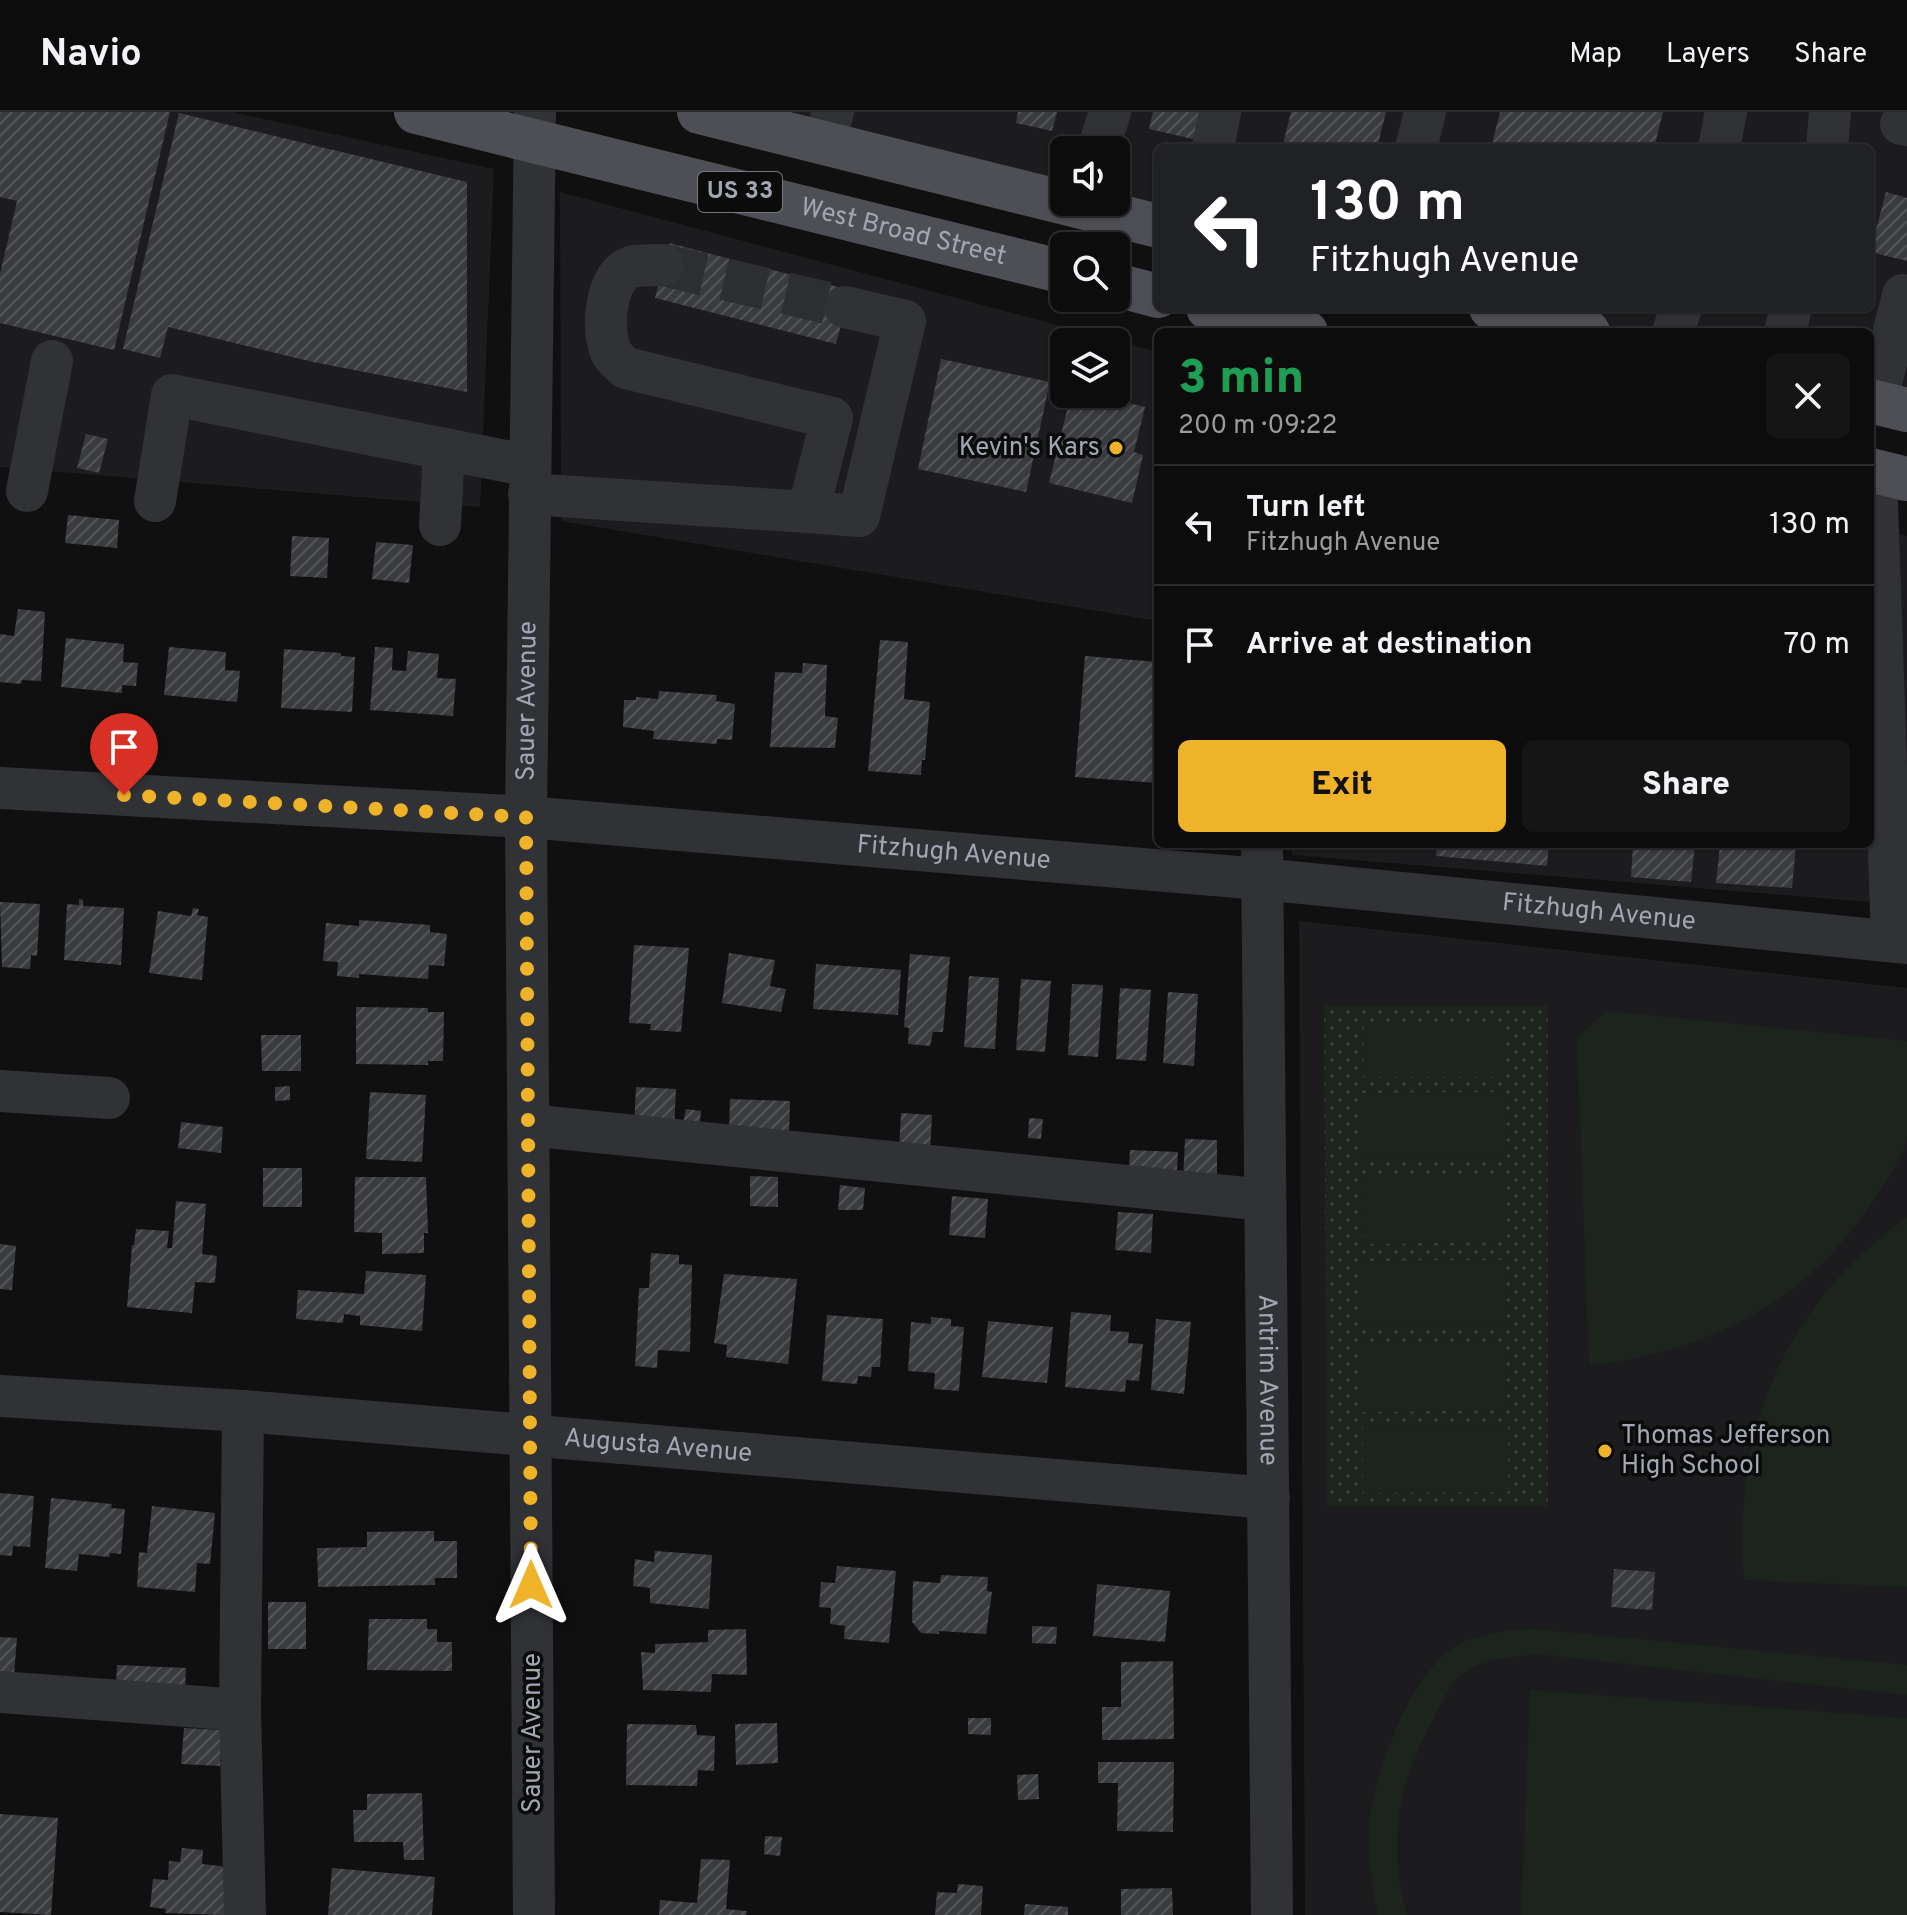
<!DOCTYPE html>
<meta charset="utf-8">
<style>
:root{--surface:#0c0c0d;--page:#151516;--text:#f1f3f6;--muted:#9a9b9d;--line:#2c2c2e;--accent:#efb32a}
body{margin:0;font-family:Overpass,sans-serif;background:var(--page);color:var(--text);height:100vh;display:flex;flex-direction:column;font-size:30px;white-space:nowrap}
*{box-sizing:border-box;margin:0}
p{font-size:26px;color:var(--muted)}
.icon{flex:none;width:44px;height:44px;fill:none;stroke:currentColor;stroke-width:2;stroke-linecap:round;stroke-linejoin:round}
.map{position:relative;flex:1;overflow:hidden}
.details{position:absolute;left:1154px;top:216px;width:720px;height:520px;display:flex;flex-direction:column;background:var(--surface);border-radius:12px;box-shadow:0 2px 6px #0004,0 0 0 2px var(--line)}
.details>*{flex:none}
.guide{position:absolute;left:1154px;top:32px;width:720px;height:168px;border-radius:12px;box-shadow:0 2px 6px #0004,0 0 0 2px var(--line);background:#202124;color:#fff;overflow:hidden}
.controls{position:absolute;left:1050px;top:24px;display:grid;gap:16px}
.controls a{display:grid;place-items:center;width:80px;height:80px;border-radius:12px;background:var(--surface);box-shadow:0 2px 6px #0004,0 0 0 2px var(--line);font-size:40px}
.pin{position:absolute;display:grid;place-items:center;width:68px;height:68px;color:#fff;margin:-82px -34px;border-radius:50% 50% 50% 0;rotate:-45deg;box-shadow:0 0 8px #0007}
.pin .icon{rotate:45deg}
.me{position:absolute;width:88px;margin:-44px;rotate:0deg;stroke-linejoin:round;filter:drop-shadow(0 0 6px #0008)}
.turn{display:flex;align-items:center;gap:28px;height:168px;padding:0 24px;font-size:36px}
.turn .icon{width:104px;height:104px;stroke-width:2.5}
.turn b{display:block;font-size:56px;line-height:68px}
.round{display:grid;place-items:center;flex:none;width:84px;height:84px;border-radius:12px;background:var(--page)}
.headline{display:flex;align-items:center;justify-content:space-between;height:136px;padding:0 24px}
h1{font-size:48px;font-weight:800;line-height:60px;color:#1e9e55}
.action{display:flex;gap:16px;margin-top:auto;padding:16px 24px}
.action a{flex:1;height:92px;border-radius:12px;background:var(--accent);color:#111;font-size:32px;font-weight:800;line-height:92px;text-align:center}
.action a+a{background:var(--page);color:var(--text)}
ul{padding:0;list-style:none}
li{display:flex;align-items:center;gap:24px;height:120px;padding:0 24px;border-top:2px solid var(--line)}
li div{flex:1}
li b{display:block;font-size:30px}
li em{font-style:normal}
header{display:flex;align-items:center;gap:48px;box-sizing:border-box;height:112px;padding:0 40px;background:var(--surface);border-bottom:2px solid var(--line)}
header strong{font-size:38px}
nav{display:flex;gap:44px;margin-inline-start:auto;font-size:28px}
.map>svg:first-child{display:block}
</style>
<header>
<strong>Navio</strong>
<nav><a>Map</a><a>Layers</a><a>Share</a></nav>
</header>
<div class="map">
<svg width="1907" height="1803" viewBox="0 0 1907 1803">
<defs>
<pattern id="park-dots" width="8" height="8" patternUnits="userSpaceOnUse" patternTransform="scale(2)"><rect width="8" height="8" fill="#1c241d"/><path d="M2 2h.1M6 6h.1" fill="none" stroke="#3a413b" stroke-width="1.8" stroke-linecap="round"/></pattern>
<pattern id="building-hatch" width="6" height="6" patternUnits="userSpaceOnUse" patternTransform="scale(2)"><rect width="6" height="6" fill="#3a3b3e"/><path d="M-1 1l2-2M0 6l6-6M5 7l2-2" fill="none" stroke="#535458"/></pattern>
</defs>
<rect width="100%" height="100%" fill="#101011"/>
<path fill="#1c1c1e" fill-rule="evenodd" d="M0,0H232L494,57L480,395L0,355Z
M767,0H1907V315L1870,304V220H1564L1477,196H1870V36H1158V108L1116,90V38H1064V82Z
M560,80L1158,240V509L561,409ZM1064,230H1116V282H1064Z
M1870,415L1907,424V793L1292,743V732H1870Z
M1299,809L1907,876V1803H1305Z"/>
<path fill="url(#park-dots)" d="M1324,894H1548V1394H1327Z"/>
<path fill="#1c241d" d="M1606,899L1907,929C1907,952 1907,974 1907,997C1907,1006 1907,1018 1907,1027C1903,1045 1885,1071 1875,1086C1806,1192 1711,1238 1589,1254L1577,925Z
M1364,914H1506V965H1363Z
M1506,980L1507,1047L1362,1048V981Z
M1362,1064H1507V1130L1363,1132Z
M1907,1105V1475L1744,1468C1733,1317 1782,1195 1907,1105Z
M1506,1148L1507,1215L1362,1216V1149Z
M1506,1231L1507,1298L1362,1300V1232Z
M1508,1313V1380L1363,1381V1314Z
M1533,1517L1907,1553V1583L1537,1542C1511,1546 1482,1546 1461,1563C1449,1574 1440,1595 1432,1610C1397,1675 1387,1731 1407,1803H1378C1371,1770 1366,1733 1371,1699C1379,1651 1412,1560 1456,1534C1479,1521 1508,1518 1533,1517Z
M1530,1578L1907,1606V1803H1521Z"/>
<path fill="url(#building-hatch)" d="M0,0H170L114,238L0,211V162L17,89L0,85Z
M1018,0H1057L1052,19L1016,11Z
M1153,0H1200L1193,27L1149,17Z
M1291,0H1386L1377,36H1282Z
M1500,0H1663L1654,36H1491Z
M179,1L467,70V280L313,250L168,215L160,246L123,237Z
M1886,80L1907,86V149L1870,140Z
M669,131L850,178L836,232L655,186Z
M941,247L1050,270L1026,380L918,357Z
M1071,282H1091L1145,295L1134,340L1143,343L1132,391L1049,371Z
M86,322L108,327L99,361L77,356Z
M68,403L119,408L117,436L65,431Z
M292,424L329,426L327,466L290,464Z
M376,430L413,433L409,471L372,467Z
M18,497L45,500L41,569L22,568L21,572L0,570V522L14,524Z
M66,526L124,532L123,550L138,551L136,574L122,573V581L61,575Z
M880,528L908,530L904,587L930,590L925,648H922L921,663L868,659Z
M169,535L226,540L225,558L240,559L237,590L164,583Z
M375,535L393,536L392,558L406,559L408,539L439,542L437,566L456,567L453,604L370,598Z
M284,537L341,541V544L355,545L352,600L281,596Z
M1085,544L1158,550V671L1075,665Z
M803,551L827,553L825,604L838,606L835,636L770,635L775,560L802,561Z
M659,579L717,583L716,589L735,592L732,628L717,627V632L653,627L654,619L623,615L624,588H636V585L658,587Z
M1437,732H1549L1547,754L1436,744Z
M1633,732H1695L1691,770L1631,765Z
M1720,732H1796L1792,776L1716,771Z
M79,787L83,788V794L124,796L121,853L64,848L67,792L79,793Z
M0,790L40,792L37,844L31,843L30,857L2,855Z
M193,796L199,797L197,803L208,805L202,868L149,861L158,799L191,804Z
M359,808L430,813V820L447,822L444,854L429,853L428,867L359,862V866L337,864L338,850L323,849L326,811L359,814Z
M634,833L689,836L681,920L650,918L651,912L629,911Z
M729,841L775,848L770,874L786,877L781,900L722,891Z
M910,842L950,845L943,920H933L930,934L908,932L909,916L904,915Z
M816,852L901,858L898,903L813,897Z
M969,864L999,866L995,937L964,935Z
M1021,867L1051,869L1045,940L1016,938Z
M1072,872L1103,873L1098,945L1068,943Z
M1120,876L1151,878L1146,949L1116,947Z
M1168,880L1198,882L1194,954L1163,951Z
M356,895L428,896V900H444L443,949H428V953L356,952Z
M261,923H301V959H262Z
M290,974V988L275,989V975Z
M636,975L676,977L674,1017L634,1015Z
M370,980L426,983L422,1050L366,1047Z
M730,987L790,989L789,1025L729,1018Z
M686,997L701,999L699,1019L682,1016Z
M901,1001L932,1003L930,1040L899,1038Z
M1029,1006L1043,1007L1041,1027L1028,1026Z
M181,1010L223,1015L221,1041L178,1036Z
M1185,1027L1217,1028V1065L1183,1067Z
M1130,1038L1178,1040L1176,1073L1143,1071V1054H1129Z
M263,1056H302V1095H263Z
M750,1064L778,1065V1095L750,1094Z
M355,1065H426L428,1121H424V1141L382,1142V1121L354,1120Z
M840,1073L865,1076L863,1098H838Z
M952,1084L988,1087L985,1126L949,1123Z
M176,1089L206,1092L202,1142L217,1144L215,1171L195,1170L192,1201L127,1195L132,1133H134L136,1117L169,1119L167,1136H172Z
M1118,1100L1153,1102L1151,1141L1115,1138Z
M0,1132L16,1134L12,1178L0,1177Z
M651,1141L679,1143V1152L692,1153L690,1240L658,1238L657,1256L635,1254L639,1176H649Z
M366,1159L426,1163L422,1219L360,1213V1204L344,1202L343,1211L296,1207L298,1178L364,1182Z
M724,1162L797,1167L788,1252L726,1245L727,1233L714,1231Z
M1071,1200L1111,1203L1110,1219L1129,1220L1128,1231L1143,1232L1139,1269L1126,1268L1125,1280L1065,1275Z
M827,1203L883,1207L880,1255H872L871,1265L858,1264L857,1272L822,1269Z
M931,1205L951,1207V1214L964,1215L959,1279L934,1277L935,1261L908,1259L911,1210L931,1212Z
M1156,1207L1191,1210L1184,1282L1151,1278Z
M988,1209L1053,1215L1047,1271L982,1265Z
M0,1381L34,1384L30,1435L13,1434L12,1444L0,1443Z
M51,1386L112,1392L111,1396L125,1397L121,1442L110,1441L109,1445L79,1442L77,1459L45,1456Z
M152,1394L215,1401L210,1452L197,1451L195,1480L137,1475L139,1440L147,1441Z
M434,1419V1429H457V1466H435V1473L318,1475L317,1436L367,1435V1420Z
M655,1439L712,1443L709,1497L650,1491V1476L633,1474L635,1447L654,1450Z
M837,1454L896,1459L889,1531L844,1527L845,1514L830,1512L831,1496L819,1495L821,1470L835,1471Z
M1614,1457L1655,1460L1652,1498L1611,1495Z
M941,1463L988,1465L987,1479L992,1480L986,1522L939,1519V1522L921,1521L912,1510L913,1469L940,1471Z
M1097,1472L1170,1479L1165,1530L1093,1524Z
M268,1490H306V1537H268Z
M369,1507H427V1517H437V1530H452V1559L367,1558Z
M1032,1514L1057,1515L1056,1532L1032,1531Z
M746,1517L747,1563L712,1562L711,1580L643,1578L641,1540L655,1541V1532L708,1530V1518Z
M0,1525L17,1526L14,1563L0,1562Z
M1173,1549L1174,1627L1102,1628V1595H1121V1550Z
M117,1553L186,1556L185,1578L116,1575Z
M968,1606H991V1623L968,1622Z
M777,1611L778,1651L736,1653L735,1612Z
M627,1612L696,1613L697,1623L715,1624L714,1659L698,1658L697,1674L626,1673Z
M184,1616L222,1618L220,1654L181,1652Z
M1098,1650H1174L1173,1720L1117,1719L1118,1671H1098Z
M1038,1662L1039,1687L1018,1688L1017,1663Z
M422,1681L424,1748H404L403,1730H354L353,1698H367V1682Z
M0,1702L58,1706L51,1803L0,1800Z
M765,1724L782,1725L780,1744L764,1742Z
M182,1736L203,1738L202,1752L229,1755L225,1803L165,1801L166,1797L150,1795L153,1767L168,1768L169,1749L180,1750Z
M701,1747L730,1748L726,1797L747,1799L746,1803H659L660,1788L697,1791Z
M332,1756L435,1765L432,1803H328Z
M958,1772L983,1774L981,1803H935L937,1780L957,1781Z
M1172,1776L1173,1803H1121V1777Z
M1025,1792L1068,1795V1803H1024Z"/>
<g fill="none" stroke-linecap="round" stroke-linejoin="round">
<path stroke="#2d2e31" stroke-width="42" stroke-dasharray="42 21" stroke-linecap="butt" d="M663,153L845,195"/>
<g stroke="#313236" stroke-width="42">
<path d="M1901,12L1907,13"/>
<path d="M824,31L833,0"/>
<path d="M1213,36L1220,0"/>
<path d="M1416,36L1425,0"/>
<path d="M1719,36L1726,0"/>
<path d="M1827,36L1830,0"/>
<path d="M1098,38L1110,0"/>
<path d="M663,153C654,154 640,152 631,155C604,164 601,221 612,242C615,247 621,252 626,256L832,306L808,400L859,404L905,209L845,195"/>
<path d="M1673,220L1681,196"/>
<path d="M1785,220L1791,196"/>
<path d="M1876,291L1903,183L1907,184"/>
<path d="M1876,360L1892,829"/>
<path d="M27,379L52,249"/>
<path d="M529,382L808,400"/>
<path d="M155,389L172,283L530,354"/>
<path d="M440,413L444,337"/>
<path id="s1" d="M0,676L526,705L1261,767L1907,831"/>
<path id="s2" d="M1262,732L1272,1803"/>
<path d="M0,979L109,986"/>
<path d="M528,1013L1265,1088"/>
<path id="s3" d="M0,1284L243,1299L1269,1386"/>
<path d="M243,1299L240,1598L245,1803"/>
<path d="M0,1580L240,1598"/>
<path id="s4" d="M534,1803L526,705L535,0"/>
</g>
<g stroke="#4d4f55" stroke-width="44">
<path id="s5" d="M416,0L1064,160"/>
<path d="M699,0L1158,114"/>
<path d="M1116,173L1158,184"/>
<path d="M1208,196L1306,220"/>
<path d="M1491,196L1588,220"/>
<path d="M1870,289L1907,298"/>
<path d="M1870,358L1907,367"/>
</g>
</g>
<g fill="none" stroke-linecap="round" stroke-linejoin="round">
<path stroke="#efb32a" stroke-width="14" stroke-dasharray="0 25.2" d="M124,683L526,705L531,1473"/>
</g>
<g fill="#efb32a" stroke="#0b0b0c" stroke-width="3">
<circle cx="1116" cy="336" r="8"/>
<circle cx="1605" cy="1339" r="8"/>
</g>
<g text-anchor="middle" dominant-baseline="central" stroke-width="7" stroke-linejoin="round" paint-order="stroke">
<rect fill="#0b0b0c" stroke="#747880" stroke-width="2" x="698" y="60" width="84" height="40" rx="6"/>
<g font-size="24" font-weight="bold" fill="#a1a6b2">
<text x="740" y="80">US 33</text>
</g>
<g font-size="26" fill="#a1a6b2" stroke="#0b0b0c">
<text stroke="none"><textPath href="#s5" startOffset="502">West Broad Street</textPath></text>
<text stroke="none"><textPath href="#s4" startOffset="1214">Sauer Avenue</textPath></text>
<text stroke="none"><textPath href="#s1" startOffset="956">Fitzhugh Avenue</textPath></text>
<text stroke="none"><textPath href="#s1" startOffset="1604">Fitzhugh Avenue</textPath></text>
<text stroke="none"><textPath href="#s2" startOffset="536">Antrim Avenue</textPath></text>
<text stroke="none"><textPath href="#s3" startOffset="660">Augusta Avenue</textPath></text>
<text transform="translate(533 1621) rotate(-90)">Sauer Avenue</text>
</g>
<g font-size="26" fill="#a1a6b2" stroke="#0b0b0c" text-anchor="end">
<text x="1100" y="336">Kevin's Kars</text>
<text x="1621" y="1324" text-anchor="start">Thomas Jefferson<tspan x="1621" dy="30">High School</tspan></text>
</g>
</g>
</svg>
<div class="controls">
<a><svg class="icon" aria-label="sound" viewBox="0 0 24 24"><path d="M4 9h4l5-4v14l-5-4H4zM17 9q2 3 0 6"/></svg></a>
<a><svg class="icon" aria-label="search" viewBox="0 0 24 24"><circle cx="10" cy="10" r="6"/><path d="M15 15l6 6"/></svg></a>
<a><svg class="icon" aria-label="layers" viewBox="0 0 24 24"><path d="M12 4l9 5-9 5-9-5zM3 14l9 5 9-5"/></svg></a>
</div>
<div class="pin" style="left:124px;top:683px;background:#d93025"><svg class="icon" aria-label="arrive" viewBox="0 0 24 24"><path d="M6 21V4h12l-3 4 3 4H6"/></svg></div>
<svg class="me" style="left:531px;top:1473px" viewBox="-20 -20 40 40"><path d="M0-17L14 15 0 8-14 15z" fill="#efb32a" stroke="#fff" stroke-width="4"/></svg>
<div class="guide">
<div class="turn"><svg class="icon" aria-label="left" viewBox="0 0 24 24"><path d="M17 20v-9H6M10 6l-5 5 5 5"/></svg><div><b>130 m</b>Fitzhugh Avenue</div></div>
</div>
<section class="details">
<div class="headline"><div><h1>3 min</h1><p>200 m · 09:22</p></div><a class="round"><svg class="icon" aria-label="close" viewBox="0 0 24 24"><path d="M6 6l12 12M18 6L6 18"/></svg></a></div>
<ul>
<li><svg class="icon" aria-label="left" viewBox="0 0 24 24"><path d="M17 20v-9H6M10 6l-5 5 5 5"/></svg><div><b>Turn left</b><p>Fitzhugh Avenue</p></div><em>130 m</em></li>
<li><svg class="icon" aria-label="arrive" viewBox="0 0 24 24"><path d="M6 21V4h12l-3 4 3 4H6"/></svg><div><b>Arrive at destination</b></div><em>70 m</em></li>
</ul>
<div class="action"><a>Exit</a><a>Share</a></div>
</section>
</div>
